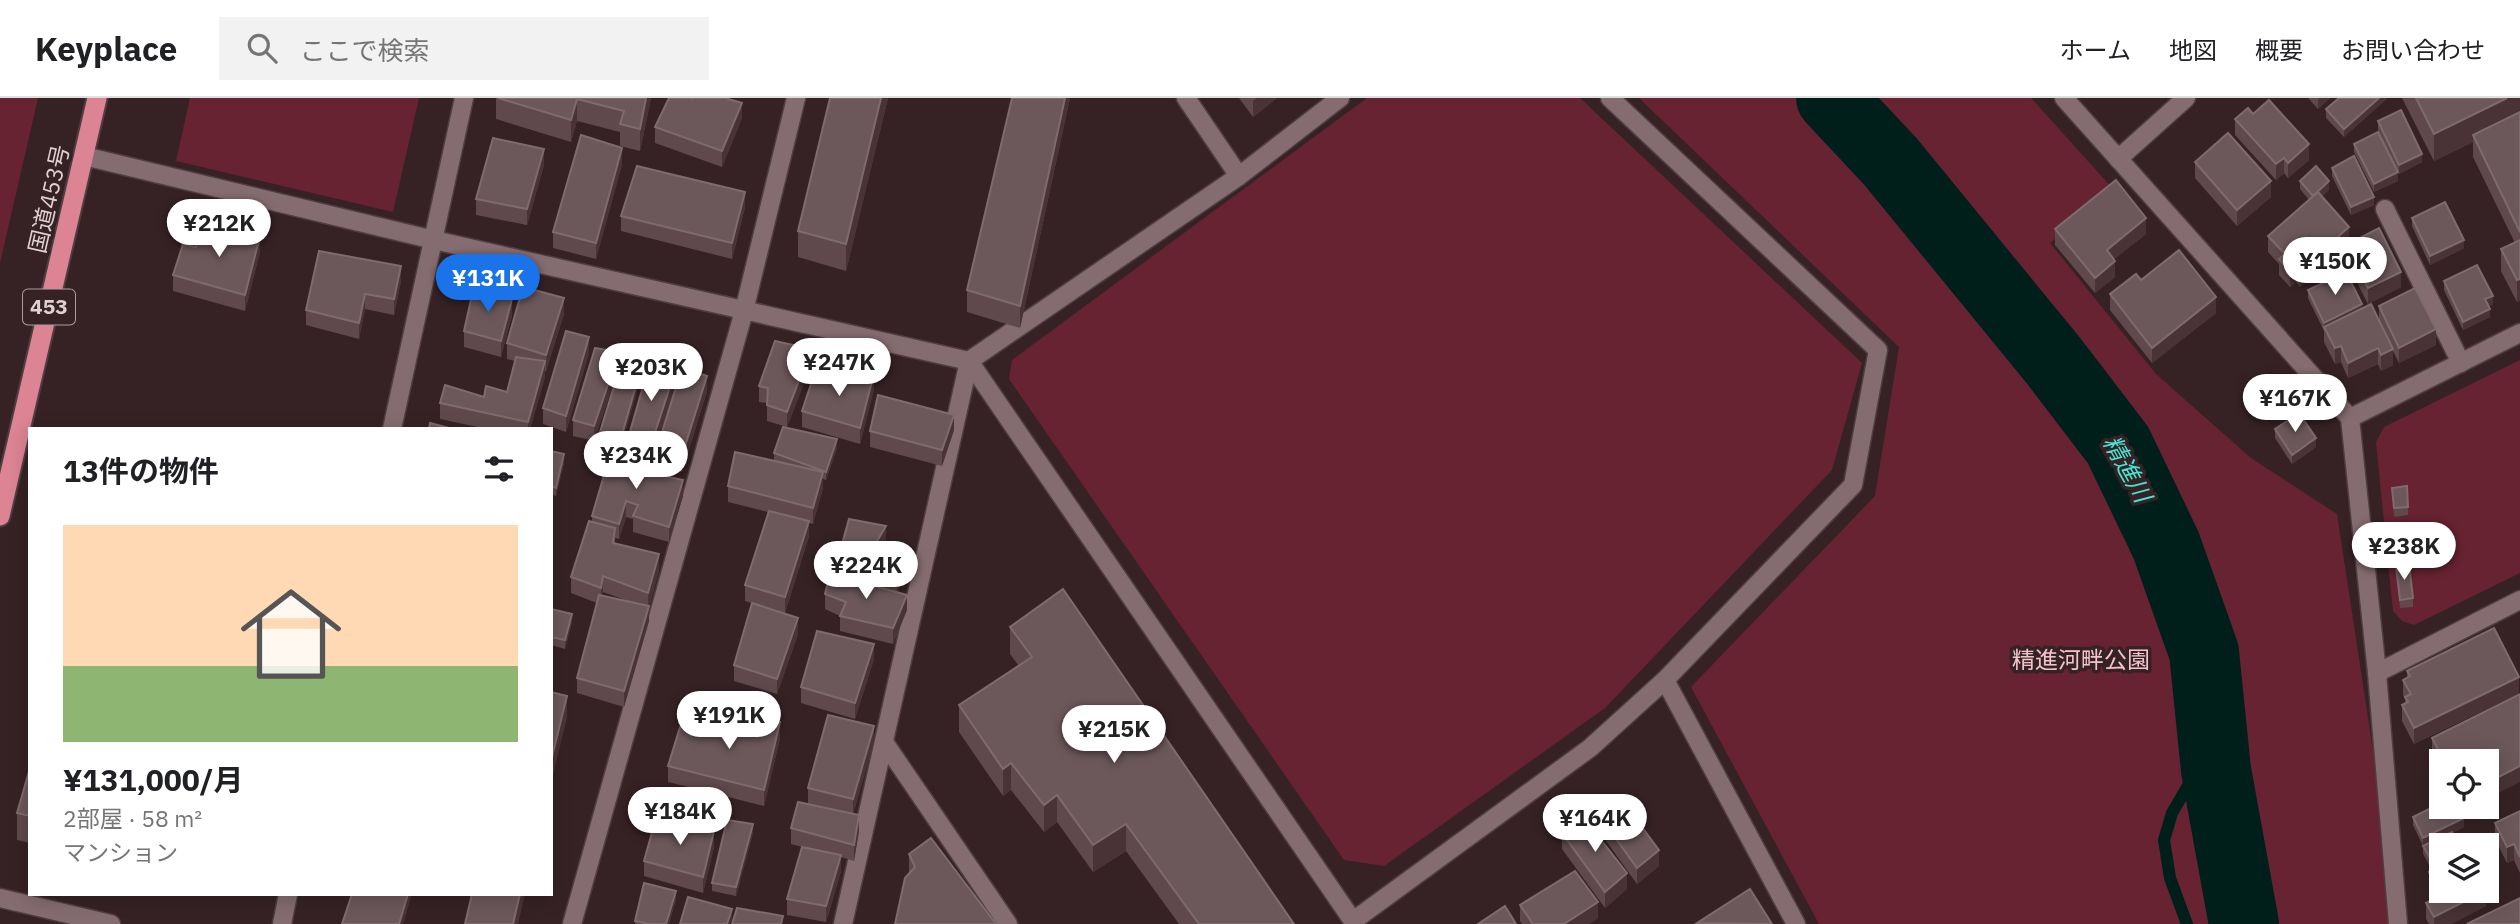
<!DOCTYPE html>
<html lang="ja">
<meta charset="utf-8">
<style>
:root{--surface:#fff;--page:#f2f2f2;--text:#202124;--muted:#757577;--line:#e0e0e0;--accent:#1a73e8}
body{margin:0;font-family:"IBM Plex Sans","Noto Sans JP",sans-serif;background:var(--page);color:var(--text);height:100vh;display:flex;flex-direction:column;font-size:26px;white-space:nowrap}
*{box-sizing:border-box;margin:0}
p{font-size:23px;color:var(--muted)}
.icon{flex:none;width:38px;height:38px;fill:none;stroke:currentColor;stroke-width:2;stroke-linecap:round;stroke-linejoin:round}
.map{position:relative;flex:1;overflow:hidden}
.drawer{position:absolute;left:28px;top:329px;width:525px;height:469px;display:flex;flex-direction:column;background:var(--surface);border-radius:0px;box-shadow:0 4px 18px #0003}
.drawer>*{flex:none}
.fabs{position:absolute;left:2429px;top:651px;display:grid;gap:14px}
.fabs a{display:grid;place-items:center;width:70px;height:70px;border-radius:0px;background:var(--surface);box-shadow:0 4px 18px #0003;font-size:35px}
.price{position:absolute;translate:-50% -60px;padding:0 16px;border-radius:24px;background:#fff;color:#222;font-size:23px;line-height:46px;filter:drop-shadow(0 2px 4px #0008)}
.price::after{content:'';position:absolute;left:50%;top:42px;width:21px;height:16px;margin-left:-10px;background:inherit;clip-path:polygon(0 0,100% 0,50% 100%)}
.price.on{background:var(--accent);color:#fff}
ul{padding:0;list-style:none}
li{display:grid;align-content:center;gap:14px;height:371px;padding:0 35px}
li span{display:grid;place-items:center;height:217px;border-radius:0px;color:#555}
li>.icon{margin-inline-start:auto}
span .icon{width:126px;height:126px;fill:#fffc;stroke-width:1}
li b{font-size:30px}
h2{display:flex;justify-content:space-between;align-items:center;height:84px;padding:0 35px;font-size:30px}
header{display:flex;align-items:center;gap:42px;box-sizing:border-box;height:98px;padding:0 35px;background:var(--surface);border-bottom:2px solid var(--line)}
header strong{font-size:33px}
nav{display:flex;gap:38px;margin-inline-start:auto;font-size:24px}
.search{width:490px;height:63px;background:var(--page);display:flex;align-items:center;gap:18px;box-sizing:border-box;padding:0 24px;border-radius:0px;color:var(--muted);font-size:26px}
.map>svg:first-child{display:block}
</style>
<header>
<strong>Keyplace</strong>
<div class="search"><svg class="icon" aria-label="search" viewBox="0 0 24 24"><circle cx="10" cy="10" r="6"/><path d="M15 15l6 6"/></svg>ここで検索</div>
<nav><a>ホーム</a><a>地図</a><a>概要</a><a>お問い合わせ</a></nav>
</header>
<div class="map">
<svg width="2520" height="826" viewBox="0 0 2520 826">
<rect width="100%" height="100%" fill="#362225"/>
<g fill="#672332">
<path d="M0 0H38L0 165Z"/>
<path d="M190 0H419L393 114 176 63Z"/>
<path d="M1367 0H1580L1862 265 1832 372 1605 610 1384 768 1344 762 1009 281 1012 262Z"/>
<path d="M1639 0H2031L2114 92 2050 145 2156 276 2251 360 2337 416 2379 692 2389 826H1819L1691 589 1875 398 1899 249Z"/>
<path d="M2520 262V475L2414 527 2402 523 2393 513 2376 344 2384 329Z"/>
</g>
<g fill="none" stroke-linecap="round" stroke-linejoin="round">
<path stroke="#001f1b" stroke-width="12" d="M2187 826 2170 780 2164 742 2172 715 2203 662 2212 636"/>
<path stroke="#001f1b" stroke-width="70" d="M1831 0 1890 63 2053 262 2118 347 2166 447 2204 554 2216 672 2244 826"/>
<defs>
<g id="minor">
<path d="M1186 0 1239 78"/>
<path d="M1610 0 1878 252 1853 387 1665 582"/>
<path d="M2064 0 2350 320 2377 575 2398 826"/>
<path d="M84 58 434 142 969 263 1355 826"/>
<path d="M2118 61 2186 0"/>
<path d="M2385 111 2461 265"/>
<path d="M2350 320 2520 235"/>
<path d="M392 331 464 0"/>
<path d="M2377 575 2520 502"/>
<path d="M884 644 1008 826"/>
<path d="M0 800 111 826"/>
<path d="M1353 823 1590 650 1665 582 1796 826"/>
<path d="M282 826 288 796"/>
<path d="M572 826 744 213 796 0"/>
<path d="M843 826 969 263 1239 78 1340 0"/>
</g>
<path id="trunk" d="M0 418 97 0"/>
</defs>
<use href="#minor" stroke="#4f3e41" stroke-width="21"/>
<use href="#trunk" stroke="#4f3e41" stroke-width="23"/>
<use href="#minor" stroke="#856c70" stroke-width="18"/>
<use href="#trunk" stroke="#dc8493" stroke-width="19"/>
</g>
<g fill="#5f494c" fill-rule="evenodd">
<path d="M496 0H651L640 53 620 48V34L577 23 571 44 496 21Z"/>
<path d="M888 0 846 173 798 159V133Z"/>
<path d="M1070 0 1020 230 967 214V192Z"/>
<path d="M1239 0H1277L1253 19Z"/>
<path d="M2308 0H2330L2318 11Z"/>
<path d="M2387 0 2344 39 2326 20V11Z"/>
<path d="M2402 0H2520V203L2517 204 2501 173V151L2515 145 2473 59V44L2434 63Z"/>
<path d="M692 1 742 20 722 69 655 45V29Z"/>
<path d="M2253 16 2309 62 2288 80 2284 75 2276 82 2235 37V21Z"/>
<path d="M2378 23 2422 64 2399 76 2378 32Z"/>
<path d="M2354 46 2398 83 2374 94 2354 54Z"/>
<path d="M2195 64 2271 99 2237 128 2195 80Z"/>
<path d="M622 66 596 161 553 150V134Z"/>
<path d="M544 67 527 127 476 117V101Z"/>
<path d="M2332 70 2374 107 2351 117 2332 78Z"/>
<path d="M2300 83 2329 92 2322 98 2349 144 2348 146 2401 189 2368 206 2346 163V147L2300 189 2296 184 2290 189 2279 177V166L2268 154V138L2309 102 2300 91Z"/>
<path d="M745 109 732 161 621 133V118Z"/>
<path d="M2412 120 2464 150 2430 167 2412 128Z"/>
<path d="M2055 131 2146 136 2114 161 2115 179 2095 195 2055 147Z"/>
<path d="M196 149 260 154 245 213 173 193V177Z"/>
<path d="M401 183 394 217 365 211 359 241 306 227V212Z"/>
<path d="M2444 183 2493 206 2489 208 2490 219 2463 232 2444 192Z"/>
<path d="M2308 192 2362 210 2379 222V208L2436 247 2399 265 2393 253V267L2381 273 2378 266 2348 280 2341 264 2335 266 2324 244V233L2308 200Z"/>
<path d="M2110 196 2216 215 2152 265 2110 212Z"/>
<path d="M564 216 546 273H545V279L530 331H487L440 321V305L484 299 507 294 515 263 507 261V245Z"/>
<path d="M512 217 501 259 464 249V233Z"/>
<path d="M589 255 566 334 543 326V310Z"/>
<path d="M811 267 787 329 767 323V305L759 304V288Z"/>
<path d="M619 269 594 343 573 338V322Z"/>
<path d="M643 272 621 348 600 342V334Z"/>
<path d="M677 283 650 366 642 364V373L683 398 669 444 633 434V421L626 419 619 441 615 440V445L659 472 649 509V523L624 609 577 595V580L597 505 571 495V479L592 423V418L627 356V344ZM603 494 628 503 602 498Z"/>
<path d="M853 283 874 291 860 346 802 329V313Z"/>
<path d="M707 293 682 374 657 366V350Z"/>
<path d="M2275 331 2316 349 2292 366 2275 340Z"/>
<path d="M954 332 942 368 870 349V333Z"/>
<path d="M837 350 826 382 823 381V390L813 426 809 425V438L785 515 745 503V487L768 414 728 404V388L774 363V355Z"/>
<path d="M551 353 564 365 556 398 551 396Z"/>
<path d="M2392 390 2408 409V417L2394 419Z"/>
<path d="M886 444 884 447 904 468 898 494 907 512 893 546 840 533V518L825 511V496L837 478V464Z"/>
<path d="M2396 468 2413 500V509L2400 510Z"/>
<path d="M551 511 572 524 565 551 551 547Z"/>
<path d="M1010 529 1294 826H1179L1126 753 1093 774 1057 724 1044 734 1011 692 1003 698 959 634V607L1019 568 1010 556Z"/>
<path d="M798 536 777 596 734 583V567Z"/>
<path d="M874 561 855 621 801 605V589Z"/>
<path d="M2407 573 2519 595 2414 646 2402 623V607L2405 606V601L2403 597V582L2407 580Z"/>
<path d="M731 636 780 640 764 708 668 684V668Z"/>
<path d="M2432 640 2487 663H2441V674L2432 656Z"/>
<path d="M874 643 853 716 859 733 854 763 841 759V773L826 824 787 817V801L806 750 791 746V730L808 706V690Z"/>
<path d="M30 670V745L17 742V715Z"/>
<path d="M1596 713 1659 768 1637 786 1596 729Z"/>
<path d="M2520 713V775L2514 762 2507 765 2495 741V725Z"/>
<path d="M2413 719 2464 729 2452 735 2431 770 2423 756V748L2413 727Z"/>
<path d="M753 735 736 798 712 793V785Z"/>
<path d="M1562 735 1627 791 1605 810 1562 751Z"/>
<path d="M714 749 703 795 644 778V763Z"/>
<path d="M909 756 996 826 909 776Z"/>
<path d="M2429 774 2486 808 2451 826H2429L2426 821V805L2435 801 2429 789Z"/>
<path d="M676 801 669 826H635V823Z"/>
<path d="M1520 807 1598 820 1589 826H1522L1520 823Z"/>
</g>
<g fill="#493336">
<path d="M646 0H651L640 53V31Z"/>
<path d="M881 0H888L846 173V146Z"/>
<path d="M1065 0H1070L1020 230V208Z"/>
<path d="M1257 0H1277L1253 19V3Z"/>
<path d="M2320 0H2330L2318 11V2Z"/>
<path d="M2379 0 2387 1 2344 39V31Z"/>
<path d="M2507 0H2520V20L2473 37V44L2434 63V36Z"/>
<path d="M577 1V23L571 44V22Z"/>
<path d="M742 5V20L722 69V53Z"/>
<path d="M2309 46V62L2288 80V65Z"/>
<path d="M622 50V66L596 161V145Z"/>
<path d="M544 51V67L527 127V111Z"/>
<path d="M2422 56V64L2399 76V67Z"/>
<path d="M2284 60V75L2276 82V66Z"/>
<path d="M2398 74V83L2374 94V86Z"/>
<path d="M2271 83V99L2237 128V112Z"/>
<path d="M2329 83V92L2313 106V98Z"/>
<path d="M745 94V109L732 161V145Z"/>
<path d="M2374 99V107L2351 117V109Z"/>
<path d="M2146 120V136L2107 167V152Z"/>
<path d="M2349 129V144L2300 189V173Z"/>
<path d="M260 138V154L245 213V197Z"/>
<path d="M2464 142V150L2430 167V158Z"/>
<path d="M2115 163V179L2095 195V180Z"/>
<path d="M401 168V183L394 217V201Z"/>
<path d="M2296 168V184L2290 189V173Z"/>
<path d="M2401 174V189L2368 206V190Z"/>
<path d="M2520 181V203L2517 204V182Z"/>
<path d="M365 196V211L359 241V225Z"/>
<path d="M2493 198V206L2485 209V201Z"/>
<path d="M2216 199V215L2152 265V250Z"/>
<path d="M564 200V216L546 273V257Z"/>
<path d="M512 201V217L501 259V243Z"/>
<path d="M2362 206V214L2324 229V233V225Z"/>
<path d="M2490 211V219L2463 232V224Z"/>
<path d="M2436 231V247L2399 265V250Z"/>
<path d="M589 239V255L566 334V318Z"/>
<path d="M2341 248V264L2335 266V250Z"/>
<path d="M2378 250V266L2348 280V265Z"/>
<path d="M811 251V267L787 329V314Z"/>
<path d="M2393 251V267L2381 273V257Z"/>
<path d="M619 254V269L594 343V328Z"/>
<path d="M545 263V279L530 331H528V324Z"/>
<path d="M643 263V272L621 348V340Z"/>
<path d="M677 267V283L650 366V350Z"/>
<path d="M874 275V291L860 346V330Z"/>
<path d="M707 278V293L682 374V358Z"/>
<path d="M954 317V332L942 368V352Z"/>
<path d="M2316 340V349L2292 366V357Z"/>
<path d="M837 341V350L826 382V374Z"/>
<path d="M564 356V365L556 398V390Z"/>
<path d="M823 374V390L813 426V410Z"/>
<path d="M683 382V398L669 444V429Z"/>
<path d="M626 403V419L619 441V426Z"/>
<path d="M809 423V438L785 515V499Z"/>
<path d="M886 428V444L876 461V445Z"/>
<path d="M904 452V468L897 499V483Z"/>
<path d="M659 456V472L649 509V523L624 609V593L648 509V495Z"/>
<path d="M603 478V494L601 506V490Z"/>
<path d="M907 497V512L893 546V530Z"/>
<path d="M572 516V524L565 551V542Z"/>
<path d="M798 520V536L777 596V581Z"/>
<path d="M874 546V561L855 621V605Z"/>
<path d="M2519 579V595L2414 646V630Z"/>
<path d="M567 598V620L551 685V663Z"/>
<path d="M780 624V640L764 708V692Z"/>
<path d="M874 628V643L853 717V701Z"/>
<path d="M1011 665V692L1003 698V671Z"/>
<path d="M2520 668V684L2487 701V685Z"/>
<path d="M1057 697V724L1044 734V707Z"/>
<path d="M859 717V733L854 763V747Z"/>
<path d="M2464 720V729L2423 748V740Z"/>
<path d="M753 726V735L736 798V789Z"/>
<path d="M1126 726V753L1093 774V747Z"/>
<path d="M714 733V749L703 795V779Z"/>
<path d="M2514 746V762L2507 765V749Z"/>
<path d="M1659 752V768L1637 786V770Z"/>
<path d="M841 757V773L826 824V808Z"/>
<path d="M2441 757V765L2431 770V762Z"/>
<path d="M1627 775V791L1605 810V794Z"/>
<path d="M676 793V801L669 826H666Z"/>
<path d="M2486 793V808L2451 826H2434V819Z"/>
<path d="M408 796H412L403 826H399Z"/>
<path d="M520 796H525L518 826H513Z"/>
<path d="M1598 804V820L1589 826H1564Z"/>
<path d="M732 811V820L730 826H727Z"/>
</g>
<g fill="#6c585b" stroke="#7e6b6e" stroke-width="2">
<path d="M498 0H646L640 31 620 26 624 13 577 1 571 22Z"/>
<path d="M669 0H689L692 1V0H725L742 5 722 53 655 29Z"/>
<path d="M830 0H881L846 146 798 133Z"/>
<path d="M1012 0H1065L1020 208 967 192Z"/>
<path d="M2339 0H2379L2344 31 2326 11Z"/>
<path d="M2416 0H2507L2434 36Z"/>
<path d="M2269 2 2309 46 2288 65 2284 60 2276 66 2235 21 2248 10 2253 16Z"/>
<path d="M2401 12 2422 56 2399 67 2378 23Z"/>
<path d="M2520 14V134L2473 37Z"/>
<path d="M2378 34 2398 74 2374 86 2354 46Z"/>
<path d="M2228 35 2271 83 2237 112 2195 64Z"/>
<path d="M581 37 622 50 596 145 553 134Z"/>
<path d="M493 40 544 51 527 111 476 101Z"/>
<path d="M2354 58 2374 99 2351 109 2332 70Z"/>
<path d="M637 68 745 94 732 145 621 118Z"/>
<path d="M2316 68 2329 83 2313 98 2300 83Z"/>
<path d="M2116 82 2146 120 2107 152 2115 163 2095 180 2055 131Z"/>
<path d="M2318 94 2349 129 2300 173 2296 168 2290 173 2279 161 2285 156 2268 138Z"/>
<path d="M2445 104 2464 142 2430 158 2412 120Z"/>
<path d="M202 125 260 138 245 197 173 177 183 146 196 149Z"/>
<path d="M2379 130 2401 174 2368 190 2346 147Z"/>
<path d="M2520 142V181L2517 182 2501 151Z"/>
<path d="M2179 152 2216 199 2152 250 2110 196 2136 176 2141 182Z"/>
<path d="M319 153 401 168 394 201 365 196 359 225 306 212Z"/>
<path d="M2477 167 2493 198 2485 201 2490 211 2463 224 2444 183Z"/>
<path d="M2346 174 2362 206 2324 225 2308 192Z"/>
<path d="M474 188 512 201 501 243 464 233Z"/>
<path d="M523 189 564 200 546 257 507 245Z"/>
<path d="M2415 190 2436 231 2399 250 2379 208Z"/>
<path d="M2371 206 2393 251 2381 257 2378 250 2348 265 2341 248 2335 250 2324 229Z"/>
<path d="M566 233 589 239 566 318 543 310Z"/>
<path d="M775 243 811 251 787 314 767 307 768 290 759 288Z"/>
<path d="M595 250 619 254 594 328 573 322Z"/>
<path d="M516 259 545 263 528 324 440 305 445 287 484 299 486 288 507 294Z"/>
<path d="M623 259 643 263 621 340 600 334Z"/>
<path d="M650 264 677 267 650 350 627 344Z"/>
<path d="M682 270 707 278 682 358 657 350Z"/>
<path d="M855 273 874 275 860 330 802 313 815 274 853 283Z"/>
<path d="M878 297 954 317 942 352 870 333Z"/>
<path d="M2299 315 2316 340 2292 357 2275 331Z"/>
<path d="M430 325 453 331H429Z"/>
<path d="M783 329 837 341 826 374 774 355Z"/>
<path d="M612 350 642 362V373L683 382 669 429 633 418 638 407 626 403 619 426 592 418Z"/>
<path d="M551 353 564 356 556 390 551 388Z"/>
<path d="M735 354 823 374 813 410 728 388Z"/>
<path d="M2407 388 2408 409 2394 410 2392 390Z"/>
<path d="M769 413 809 423 785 499 745 487Z"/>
<path d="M849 421 886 428 876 445 904 452 897 483 837 464Z"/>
<path d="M589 423 615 430 613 445 659 456 648 495 603 478 601 490 571 479Z"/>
<path d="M2409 466 2413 500 2400 502 2396 468Z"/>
<path d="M830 476 907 497 893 530 840 518 846 504 825 496Z"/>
<path d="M1063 491 1294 826H1199L1126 726 1093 747 1057 697 1044 707 1011 665 1003 671 959 607 1032 559 1010 529Z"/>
<path d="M599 497 649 508 624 593 577 580Z"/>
<path d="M752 505 798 520 777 581 734 567Z"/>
<path d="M551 511 572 516 565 542 551 539Z"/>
<path d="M2494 530 2519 579 2414 630 2402 607 2408 604 2405 599 2411 596 2403 582 2410 578 2407 573Z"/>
<path d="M817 533 874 546 855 605 801 589Z"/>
<path d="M551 594 567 598 551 663Z"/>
<path d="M2520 596V668L2487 685V663H2444L2432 640Z"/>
<path d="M734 614 780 624 764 692 668 668 680 629 731 636Z"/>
<path d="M828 617 874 628 853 701 808 690Z"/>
<path d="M30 670V718L17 715Z"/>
<path d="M1618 697 1659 752 1637 770 1596 713Z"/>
<path d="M798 704 859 717 854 747 791 730Z"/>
<path d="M2441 705V709H2459L2464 720 2423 740 2413 719Z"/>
<path d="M2520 713V759L2514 746 2507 749 2495 725Z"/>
<path d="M656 720 714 733 703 779 644 763Z"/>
<path d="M1584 720 1627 775 1605 794 1562 735Z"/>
<path d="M727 722 753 726 736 789 712 785Z"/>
<path d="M2452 734 2458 747H2441V757L2431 762 2423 748Z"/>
<path d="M931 740 996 826H895L905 780 915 769 909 756Z"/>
<path d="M802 749 841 757 826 808 787 801Z"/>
<path d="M2441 767V793H2485L2434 819 2426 805 2441 798 2429 774Z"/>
<path d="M1575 773 1598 804 1564 826H1533L1520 807Z"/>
<path d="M644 785 676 793 666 826H649L635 823Z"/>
<path d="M1750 791 1772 826 1697 825Z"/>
<path d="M352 796H408L399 826H342Z"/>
<path d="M472 796H520L513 826H465Z"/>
<path d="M688 799 732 811 727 826H680Z"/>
<path d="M2520 800V826H2467Z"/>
<path d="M1505 808 1516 826H1478Z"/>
<path d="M737 810 783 818 781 826H732Z"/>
</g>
<g text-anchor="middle" stroke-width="7" stroke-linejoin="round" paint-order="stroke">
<rect fill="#362225" stroke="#ac9c9f" stroke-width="2" x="23" y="191.5" width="52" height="35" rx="5"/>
<g font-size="21" font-weight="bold" fill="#dfd1d3">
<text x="49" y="216">453</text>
</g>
<g font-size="23" fill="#dfd1d3" stroke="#362225">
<text transform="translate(49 101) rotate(-77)" y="8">国道453号</text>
</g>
<g font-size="23" fill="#f2c4ca" stroke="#362225">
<text x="2081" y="570">精進河畔公園</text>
</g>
<g font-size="24" font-style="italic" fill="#45e5d3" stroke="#362225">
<text transform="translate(2127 371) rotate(61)" y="8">精進川</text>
</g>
</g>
</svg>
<div class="fabs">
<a><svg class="icon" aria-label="locate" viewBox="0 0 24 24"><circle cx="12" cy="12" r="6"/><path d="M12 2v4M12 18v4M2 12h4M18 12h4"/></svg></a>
<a><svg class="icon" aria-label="layers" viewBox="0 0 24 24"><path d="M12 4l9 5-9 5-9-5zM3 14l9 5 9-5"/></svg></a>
</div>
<b class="price" style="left:219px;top:161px">¥212K</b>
<b class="price" style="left:2335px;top:199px">¥150K</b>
<b class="price on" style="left:488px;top:216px">¥131K</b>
<b class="price" style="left:839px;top:300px">¥247K</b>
<b class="price" style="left:651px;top:305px">¥203K</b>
<b class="price" style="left:2295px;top:336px">¥167K</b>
<b class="price" style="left:636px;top:393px">¥234K</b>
<b class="price" style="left:2404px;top:484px">¥238K</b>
<b class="price" style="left:866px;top:503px">¥224K</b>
<b class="price" style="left:729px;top:653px">¥191K</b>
<b class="price" style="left:1114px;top:667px">¥215K</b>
<b class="price" style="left:680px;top:749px">¥184K</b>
<b class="price" style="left:1595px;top:756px">¥164K</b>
<section class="drawer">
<h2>13件の物件<svg class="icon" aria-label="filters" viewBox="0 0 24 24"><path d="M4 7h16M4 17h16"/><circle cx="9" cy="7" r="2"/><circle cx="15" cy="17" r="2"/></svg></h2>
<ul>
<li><span style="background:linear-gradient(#ffd9b3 65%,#8fb573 0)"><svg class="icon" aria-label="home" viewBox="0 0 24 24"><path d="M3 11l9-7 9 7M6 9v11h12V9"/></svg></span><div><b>¥131,000/月</b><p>2部屋 · 58 m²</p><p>マンション</p></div></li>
</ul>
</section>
</div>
